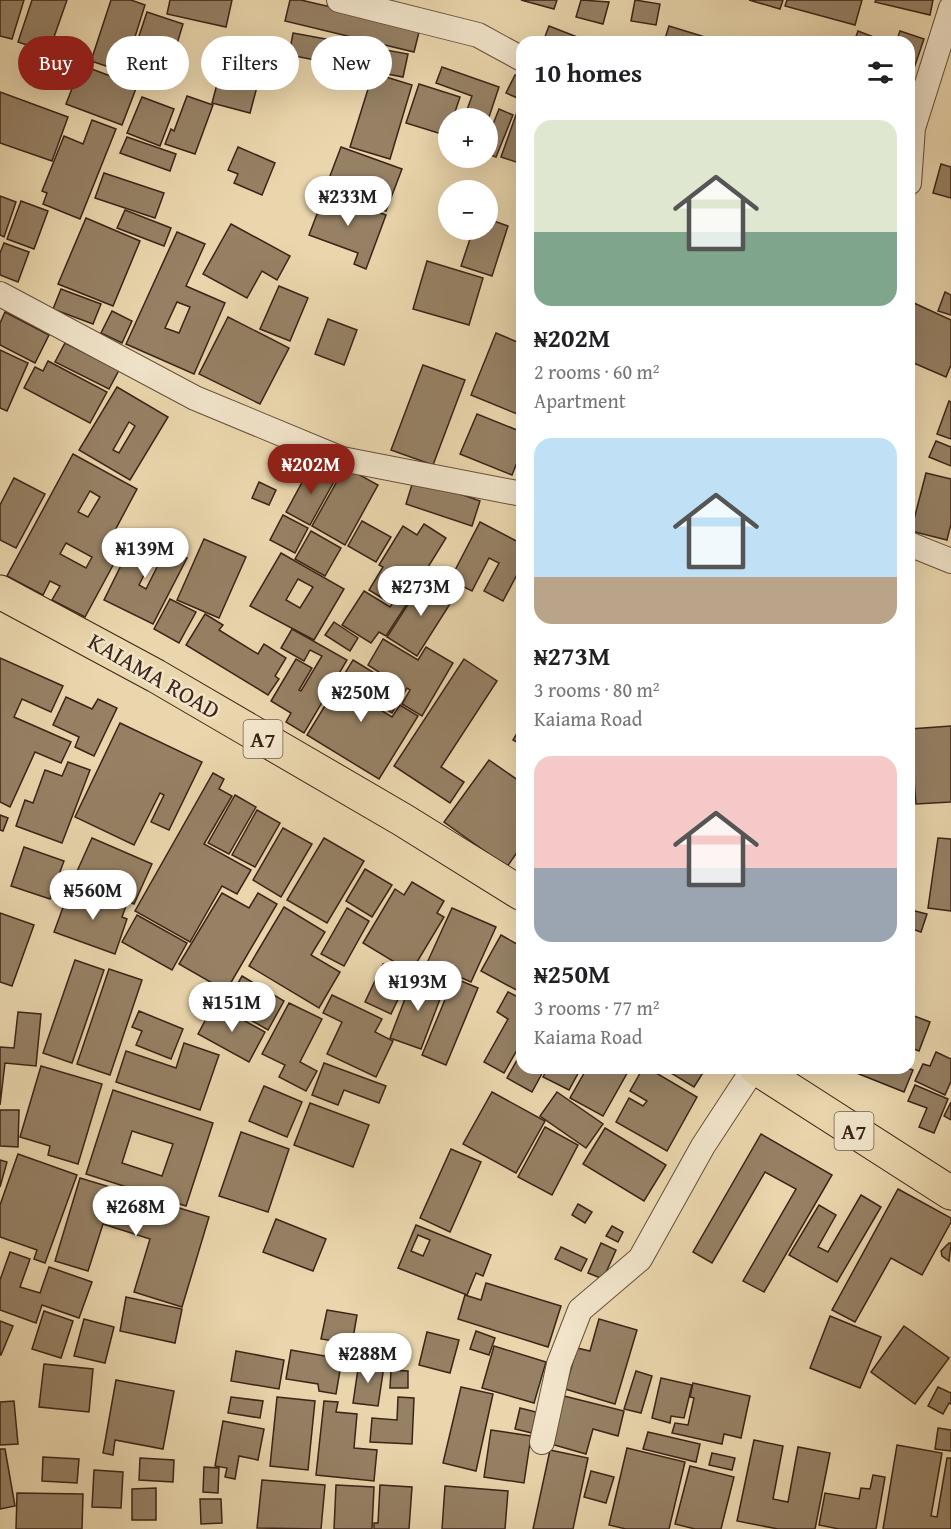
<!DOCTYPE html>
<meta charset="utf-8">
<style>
:root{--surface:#fff;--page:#f2f2f2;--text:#202124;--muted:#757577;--accent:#8f2418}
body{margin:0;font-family:"Gentium Book Plus",serif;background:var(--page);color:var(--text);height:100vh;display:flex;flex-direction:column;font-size:22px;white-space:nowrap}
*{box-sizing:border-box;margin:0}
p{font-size:20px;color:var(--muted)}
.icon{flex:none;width:33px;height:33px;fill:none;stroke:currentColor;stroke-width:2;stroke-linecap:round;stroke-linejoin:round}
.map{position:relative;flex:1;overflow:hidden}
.side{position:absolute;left:516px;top:36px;width:399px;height:1038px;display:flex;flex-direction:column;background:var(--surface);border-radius:18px;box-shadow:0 6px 24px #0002}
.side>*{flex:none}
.banner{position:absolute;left:18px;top:36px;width:408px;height:54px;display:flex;gap:12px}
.tools{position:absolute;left:438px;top:108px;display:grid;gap:12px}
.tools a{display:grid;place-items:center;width:60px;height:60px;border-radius:50%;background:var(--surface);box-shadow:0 6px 24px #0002;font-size:30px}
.price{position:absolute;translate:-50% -51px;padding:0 14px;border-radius:21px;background:#fff;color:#222;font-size:20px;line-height:39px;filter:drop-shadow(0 2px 3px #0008)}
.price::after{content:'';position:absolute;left:50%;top:36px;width:18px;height:14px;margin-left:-9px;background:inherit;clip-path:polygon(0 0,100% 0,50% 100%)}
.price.active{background:var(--accent);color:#fff}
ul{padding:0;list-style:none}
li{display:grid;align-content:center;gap:12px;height:318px;padding:0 18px}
li span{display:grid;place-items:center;height:186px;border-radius:18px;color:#555}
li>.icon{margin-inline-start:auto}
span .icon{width:108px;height:108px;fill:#fffc;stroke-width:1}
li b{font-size:26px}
h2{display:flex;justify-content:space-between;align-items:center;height:72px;padding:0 18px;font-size:26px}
.chip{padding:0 21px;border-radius:27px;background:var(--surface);box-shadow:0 6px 24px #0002;font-size:21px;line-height:54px}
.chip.active{background:var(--accent);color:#fff}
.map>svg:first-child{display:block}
</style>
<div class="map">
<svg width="951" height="1529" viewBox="0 0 951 1529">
<rect width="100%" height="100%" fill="#ead6ad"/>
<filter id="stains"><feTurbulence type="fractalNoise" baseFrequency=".00333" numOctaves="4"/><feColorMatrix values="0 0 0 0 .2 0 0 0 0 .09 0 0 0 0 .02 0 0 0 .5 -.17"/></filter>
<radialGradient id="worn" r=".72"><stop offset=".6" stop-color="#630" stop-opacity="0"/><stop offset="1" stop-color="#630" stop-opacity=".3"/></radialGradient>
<g fill="#968165" stroke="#3b2418" stroke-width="1.5" fill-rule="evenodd">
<path d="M0 0H24L12 39 0 36Z"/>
<path d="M32 0H67L54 37 71 42 66 58 18 42Z"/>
<path d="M111 0H131L145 5 124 72 91 61Z"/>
<path d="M170 0H232L226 27 167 14Z"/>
<path d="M290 0H301L420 28 414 52 285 21Z"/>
<path d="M521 0H557L554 9Z"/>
<path d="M581 0 609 2 603 24 576 17Z"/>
<path d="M635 0 660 4 656 25 631 21Z"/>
<path d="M749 0H783L780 9Z"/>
<path d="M787 0H862L855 25 785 6Z"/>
<path d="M876 0H933L930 15 875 2Z"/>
<path d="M147 12 183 24 173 57 136 45Z"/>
<path d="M549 26 590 42H543Z"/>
<path d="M669 26 705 37 703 42H664Z"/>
<path d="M858 31 884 41 883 42H854Z"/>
<path d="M900 31 924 39 909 83V42H896Z"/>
<path d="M293 33 408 54 403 77 289 55Z"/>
<path d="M224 58 262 68 250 113 212 103Z"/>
<path d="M81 65 137 86 122 125 66 104Z"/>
<path d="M442 67 499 87 488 120 464 118 472 96 436 83Z"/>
<path d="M373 73 412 85 390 159 350 147Z"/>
<path d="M515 75 522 78V100L506 93Z"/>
<path d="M419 84 460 97 453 118H448V136L406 123Z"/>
<path d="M0 92 68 117 52 161 0 143Z"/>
<path d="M187 96 213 105 195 154 165 144 171 129 174 131Z"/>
<path d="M142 97 174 109 160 146 127 133Z"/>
<path d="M499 109 513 115 496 157 488 154V137Z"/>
<path d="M517 112 522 113V164L501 157Z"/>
<path d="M92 120 116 129 80 219 43 204 47 193 42 191 64 136 83 144Z"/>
<path d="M127 137 176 154 170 171 120 153Z"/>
<path d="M238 147 275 163 262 195 234 183 238 174 228 170Z"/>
<path d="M341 147 402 169 386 211 325 189Z"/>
<path d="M941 164 951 167V198L933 193Z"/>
<path d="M104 173 164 193 155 218 95 198Z"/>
<path d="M325 193 386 215 366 269 354 264 358 253 309 235Z"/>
<path d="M0 196 16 202 4 237 0 235Z"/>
<path d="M21 201 48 211 34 249 7 239Z"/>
<path d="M125 210 171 228 164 246 117 228Z"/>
<path d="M86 218 140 241 113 306 58 284Z"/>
<path d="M488 219 508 226 492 276 461 266 473 230H488Z"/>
<path d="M231 224 290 256 277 280 262 271 247 298 203 274Z"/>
<path d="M177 232 205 244 186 286 225 303 194 374 126 344ZM177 302 190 307 179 333 165 328Z"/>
<path d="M4 243 29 252 18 282 0 275V253Z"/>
<path d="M427 261 483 278 469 325 413 309Z"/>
<path d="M279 286 308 298 290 341 260 329Z"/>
<path d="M61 289 101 304 93 324 53 309Z"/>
<path d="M945 292 951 295V315L938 311Z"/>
<path d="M914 303 951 320V365L946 377 909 361V314Z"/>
<path d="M112 311 132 321 122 343 101 333Z"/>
<path d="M5 312 49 335 35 363 0 345V323Z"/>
<path d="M228 317 289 348 260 404 199 374Z"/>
<path d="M328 319 357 330 344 365 315 354Z"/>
<path d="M496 333 522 344V416L471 395Z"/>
<path d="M65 343 119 370 109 389 55 362Z"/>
<path d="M0 350 28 363 7 411 0 408Z"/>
<path d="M48 361 107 392 90 423 24 388 35 367 43 371Z"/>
<path d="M423 365 465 380 433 465 391 450Z"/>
<path d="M117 387 168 417 130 480 79 450ZM129 422 135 426 119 453 113 450Z"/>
<path d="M949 401 951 402V439L937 434Z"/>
<path d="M477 414 522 432V450L512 475 460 454Z"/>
<path d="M936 441 951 447V466L929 457Z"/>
<path d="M73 454 137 489 112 536 125 543 85 617 52 600 60 586 50 581 43 595 7 576ZM90 491 100 497 88 517 78 512ZM66 543 92 557 86 568 60 554Z"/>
<path d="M312 464 336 478 310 525 286 512Z"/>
<path d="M345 467 378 485 345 545 312 526Z"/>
<path d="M926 473 951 479V524L947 540 911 531Z"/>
<path d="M14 478 45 494 16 548 0 540V505Z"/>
<path d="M414 478 480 501 472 526 406 504Z"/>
<path d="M259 482 276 490 269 505 252 498Z"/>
<path d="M283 515 308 528 295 553 270 540Z"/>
<path d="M362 521 391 537 376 562 348 546Z"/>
<path d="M480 522 522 544V565L503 601 484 591 499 563 489 558 472 591 450 580Z"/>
<path d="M424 524 446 538 412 593 401 586 390 603 369 590 383 567 379 565 403 526 417 535Z"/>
<path d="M311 531 341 548 325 576 295 559Z"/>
<path d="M137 533 187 558 153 624 104 600ZM152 559 159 563 146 589 139 585Z"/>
<path d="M204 539 246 557 219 618 177 600Z"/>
<path d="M281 553 344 589 314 640 250 606ZM298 579 313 587 300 608 286 600Z"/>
<path d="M425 578 455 596 417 656 387 637Z"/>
<path d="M364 591 390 607 400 593 410 599 386 636 379 632 371 643 342 625Z"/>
<path d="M170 599 196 612 179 643 154 629Z"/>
<path d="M205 614 223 625 219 630 258 654 264 644 286 658 275 676 279 679 268 695 186 645Z"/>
<path d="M334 622 358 638 350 651 325 635Z"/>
<path d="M292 629 347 660 304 733 286 722 291 713 271 701 296 659 312 668 299 690 301 691 322 656 310 650 304 661 281 648Z"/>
<path d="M383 639 418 660 426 647 453 663 422 716 402 704 410 690 407 688 392 713 371 700 385 676 368 665Z"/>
<path d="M0 658 63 686 51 712 22 699 14 717 71 742 61 763 35 752 10 807 0 802Z"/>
<path d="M464 659 497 681 441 767 464 782 450 803 394 766Z"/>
<path d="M353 660 381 677 366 701 392 717 400 705 418 716 379 779 307 735Z"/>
<path d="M66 697 92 709 98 699 117 708 94 756 75 747 79 737 53 725Z"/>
<path d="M120 723 202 762 169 830 151 822 164 795 160 793 134 845 75 817Z"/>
<path d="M522 725V745L513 740Z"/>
<path d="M951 726V802L916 804 910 729Z"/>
<path d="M489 760 522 783V845L507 867 444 822Z"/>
<path d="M68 762 90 770 62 843 16 826 25 800 33 803 45 770 62 776Z"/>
<path d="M213 773 224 779 219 789 232 796 204 844 251 870 237 894 222 886 190 942 135 911Z"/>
<path d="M235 795 256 807 229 854 208 843Z"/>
<path d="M257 810 280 823 255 867 232 855Z"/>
<path d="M0 815 8 818 3 831 0 830Z"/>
<path d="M283 828 312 844 281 897 253 880Z"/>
<path d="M92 838 152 864 134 904 74 878Z"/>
<path d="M324 838 364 861 327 923 287 900Z"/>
<path d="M938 838 951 839V911L928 908Z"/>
<path d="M24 847 64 861 50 899 11 886Z"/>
<path d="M365 869 392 885 372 917 346 901Z"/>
<path d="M412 882 444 901 437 913 444 917 411 972 363 943 395 889 404 895Z"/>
<path d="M77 889 126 906 122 917 127 919 115 954 54 932 65 902 72 904Z"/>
<path d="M222 893 249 908 258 893 277 904 226 991 179 964Z"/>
<path d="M284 907 325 932 311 955 340 972 319 1008 249 966Z"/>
<path d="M347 908 369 921 344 966 321 954Z"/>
<path d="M452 908 496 927 471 982 427 963Z"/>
<path d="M911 910 927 914 921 932 909 928Z"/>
<path d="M0 913 34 925 12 986 0 982Z"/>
<path d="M137 915 187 943 172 970 122 942Z"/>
<path d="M501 935 522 947V993L481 971Z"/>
<path d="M75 960 104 970 72 1063 43 1053Z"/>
<path d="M383 964 409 976 391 1014 365 1002Z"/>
<path d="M109 969 142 980 110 1075 77 1064Z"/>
<path d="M414 975 445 986 421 1049 390 1038Z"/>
<path d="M242 976 284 1001 268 1030 225 1005Z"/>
<path d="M454 978 478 988 446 1065 422 1055Z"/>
<path d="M508 992 522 999V1041L504 1073 484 1062 508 1019 497 1012Z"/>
<path d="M332 995 382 1019 375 1032 393 1041 376 1077 327 1054 342 1022 323 1013Z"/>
<path d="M289 1003 322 1019 300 1062 317 1071 306 1091 279 1077 285 1065 262 1054Z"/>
<path d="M214 1004 265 1032 249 1062 198 1034Z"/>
<path d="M139 1011 183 1029 171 1059 136 1045 142 1031 132 1027Z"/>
<path d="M18 1012 41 1014 36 1066 5 1063 0 1105V1047L14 1048Z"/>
<path d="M909 1014 930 1022 919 1051 909 1047Z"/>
<path d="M184 1043 219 1055 200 1110 116 1082 126 1051 176 1068Z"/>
<path d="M522 1051V1068H545L532 1092 507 1078Z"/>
<path d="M936 1052 951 1059V1081L945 1095 915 1081 923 1064 930 1066Z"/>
<path d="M324 1063 386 1086 379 1103 344 1090 338 1105 312 1095Z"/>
<path d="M41 1066 102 1084 78 1164 48 1155 50 1146 20 1137Z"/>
<path d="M548 1068H581L569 1090 543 1077Z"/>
<path d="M587 1068H630L603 1116 570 1098Z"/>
<path d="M643 1068H659L656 1073 697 1097 667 1151 616 1122 629 1098 643 1106 647 1101 630 1091Z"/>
<path d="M674 1068H706L694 1087 671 1073Z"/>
<path d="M844 1068H907L913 1070 904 1092Z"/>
<path d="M915 1085 948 1099 934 1133 919 1127 927 1108 908 1101Z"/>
<path d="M264 1086 302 1102 287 1137 249 1121Z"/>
<path d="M113 1090 213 1123 186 1206 86 1174ZM132 1131 173 1144 162 1176 122 1163Z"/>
<path d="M492 1092 545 1121 516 1173 463 1144Z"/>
<path d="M557 1092 603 1124 586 1148 540 1116Z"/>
<path d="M951 1102V1120L944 1116Z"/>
<path d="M310 1103 369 1125 353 1167 294 1145Z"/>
<path d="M0 1110H19L18 1147 0 1146Z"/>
<path d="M545 1127 578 1145 552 1195 518 1177Z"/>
<path d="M605 1128 666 1165 644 1201 583 1164Z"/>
<path d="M241 1132 289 1149 268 1212 219 1196Z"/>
<path d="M761 1134 832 1175 764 1292 743 1281 796 1189 765 1172 712 1263 693 1252Z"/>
<path d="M451 1149 481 1162 450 1232 420 1218Z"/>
<path d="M18 1154 77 1175 45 1263 34 1259 37 1250 0 1237V1205Z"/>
<path d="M0 1160 7 1162 0 1187Z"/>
<path d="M80 1178 209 1217 182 1307 134 1292 150 1239 103 1224 88 1271 55 1261Z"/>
<path d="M898 1189 951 1218V1222L922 1275 891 1258 855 1322 832 1310Z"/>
<path d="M861 1195 881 1207 837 1282 789 1255 819 1205 836 1215 818 1247 828 1252Z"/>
<path d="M578 1204 592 1212 585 1223 572 1215Z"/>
<path d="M276 1219 326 1239 313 1271 263 1252Z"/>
<path d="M416 1225 491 1255 483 1276 476 1273 467 1295 398 1268ZM418 1235 430 1240 423 1256 411 1251Z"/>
<path d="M612 1226 623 1232 618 1242 606 1236Z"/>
<path d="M601 1243 616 1250 603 1279 588 1273Z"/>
<path d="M949 1243H951L949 1261 942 1256 941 1251Z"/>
<path d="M561 1247 587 1259 581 1271 555 1259Z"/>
<path d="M10 1252 30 1259 20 1287 40 1293 49 1267 92 1282 79 1318 42 1305 36 1323 0 1310V1280Z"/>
<path d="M486 1283 561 1306 548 1347 458 1319 465 1295 481 1300Z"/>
<path d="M126 1297 182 1309 175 1343 120 1331Z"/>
<path d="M327 1310 357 1315 352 1344 321 1339Z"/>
<path d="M44 1311 73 1321 61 1358 32 1349Z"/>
<path d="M830 1316 881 1337 860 1388 810 1368Z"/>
<path d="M84 1319 114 1327 105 1363 74 1356Z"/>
<path d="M599 1319 637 1330 615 1404 565 1389 577 1348 590 1351Z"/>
<path d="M0 1321 13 1326 1 1355H0Z"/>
<path d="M904 1326 949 1358 915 1404 871 1372Z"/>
<path d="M476 1331 495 1338 489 1355 470 1349Z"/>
<path d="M427 1332 459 1340 450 1373 419 1365Z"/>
<path d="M494 1346 546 1362 534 1403 482 1388Z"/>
<path d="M291 1350 342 1359 336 1394 319 1391 318 1384 286 1379Z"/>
<path d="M236 1351 284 1360 279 1389 231 1381Z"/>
<path d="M359 1362 384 1366 378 1406 353 1403Z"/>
<path d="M44 1364 93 1369 89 1412 39 1407Z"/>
<path d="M391 1370 408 1371V1388H390Z"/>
<path d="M636 1371 652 1376 641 1413 624 1409Z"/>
<path d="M661 1378 692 1385 684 1418 671 1416 670 1423 652 1418Z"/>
<path d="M116 1380 174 1391 163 1449 115 1440 113 1455 103 1453Z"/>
<path d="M693 1383 750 1396 741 1438 724 1434 722 1444 672 1433 675 1423 688 1425 694 1398 690 1397Z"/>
<path d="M461 1387 493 1394 476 1471 443 1463Z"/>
<path d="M938 1387 951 1393V1404L949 1403 943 1414 928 1406Z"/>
<path d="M564 1396 624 1411 618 1436 593 1429 586 1454 551 1444Z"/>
<path d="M231 1397 263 1401 260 1418 228 1413Z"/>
<path d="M277 1397 315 1401 308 1470 270 1466Z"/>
<path d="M398 1397 414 1398 412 1444 370 1442 372 1418 397 1420Z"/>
<path d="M14 1401 18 1444 0 1445V1402Z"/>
<path d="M324 1401 338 1402 336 1412 357 1414 354 1448 377 1450 374 1481 316 1475Z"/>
<path d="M520 1408 536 1412 532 1433 515 1429Z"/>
<path d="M223 1421 264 1429 258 1460 239 1456 235 1479 225 1477 227 1468 215 1466Z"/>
<path d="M938 1428 951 1430V1451L935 1449Z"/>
<path d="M491 1430 531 1436 524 1483 484 1477Z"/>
<path d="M648 1432 700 1444 696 1462 643 1449Z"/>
<path d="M754 1440 783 1446 773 1499 788 1502 798 1447 830 1453 815 1529H778L737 1521Z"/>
<path d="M897 1445 942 1453 931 1516 937 1517 947 1458H951V1529H883Z"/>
<path d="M627 1448 685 1462 669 1529H626L609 1525Z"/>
<path d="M0 1449H5L15 1506 0 1509Z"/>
<path d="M550 1450 588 1458 573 1529H533Z"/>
<path d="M712 1453 735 1458 732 1470 709 1465Z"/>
<path d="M43 1457 79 1459 77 1483 42 1481Z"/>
<path d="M140 1458 174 1460 173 1482 139 1480Z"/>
<path d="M690 1466 734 1477 721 1529H695L675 1524Z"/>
<path d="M204 1467 219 1468 218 1493 203 1492Z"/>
<path d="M94 1470 123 1472 121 1508 92 1507Z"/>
<path d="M591 1471 614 1477 606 1503 584 1497Z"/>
<path d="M873 1475 885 1477 876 1529H839L819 1525 825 1493 859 1499 861 1488 870 1489Z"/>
<path d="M262 1480 325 1485 321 1529 257 1528Z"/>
<path d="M336 1485 374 1487 372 1529H334Z"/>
<path d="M380 1485 412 1487 409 1529H374V1523H378Z"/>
<path d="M445 1486 508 1491 505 1529H442Z"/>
<path d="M156 1488V1520H132V1489Z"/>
<path d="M17 1493 83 1494 82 1529H16Z"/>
<path d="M200 1499H221L222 1523 201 1524Z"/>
</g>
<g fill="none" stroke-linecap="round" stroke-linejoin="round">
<defs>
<g id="minor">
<path d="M339 0 478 35 522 59"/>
<path d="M909 183 913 128 951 8"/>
<path d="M0 294 195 398 342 459 522 494"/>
<path d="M909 544 951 561"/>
<path d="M542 1442 559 1364 580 1310 640 1259 703 1146 754 1068"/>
</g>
<g id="highway">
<path d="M0 592 156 676 403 820 522 894"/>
<path d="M756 1068 951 1193"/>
</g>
</defs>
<use href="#minor" stroke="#67503d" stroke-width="26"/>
<use href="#highway" stroke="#3b2418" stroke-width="35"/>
<use href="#minor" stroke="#f1e4ca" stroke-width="24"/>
<use href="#highway" stroke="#ead6ad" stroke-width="33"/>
</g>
<g text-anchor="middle" stroke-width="5" stroke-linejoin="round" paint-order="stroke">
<g fill="#f1e4ca" stroke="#725e4d" stroke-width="1.5">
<rect x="243.5" y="720" width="39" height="38" rx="4.5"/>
<rect x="834.5" y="1112" width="39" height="38" rx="4.5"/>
</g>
<g font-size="22" font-weight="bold" fill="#3b2418">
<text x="263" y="747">A7</text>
<text x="854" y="1139">A7</text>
</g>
<g font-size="24" fill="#3b2418" stroke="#f1e4ca">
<text transform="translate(154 676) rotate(30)" y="8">KAIAMA ROAD</text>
</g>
</g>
<rect width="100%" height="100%" filter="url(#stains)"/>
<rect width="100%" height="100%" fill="url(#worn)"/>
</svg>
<div class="tools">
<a>+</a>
<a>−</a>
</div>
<b class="price" style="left:348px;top:227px">₦233M</b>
<b class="price active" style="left:311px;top:495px">₦202M</b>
<b class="price" style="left:145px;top:579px">₦139M</b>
<b class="price" style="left:421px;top:617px">₦273M</b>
<b class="price" style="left:361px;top:723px">₦250M</b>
<b class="price" style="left:93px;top:921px">₦560M</b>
<b class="price" style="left:418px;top:1012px">₦193M</b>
<b class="price" style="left:232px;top:1033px">₦151M</b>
<b class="price" style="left:136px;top:1237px">₦268M</b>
<b class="price" style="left:368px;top:1384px">₦288M</b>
<div class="banner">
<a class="chip active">Buy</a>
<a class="chip">Rent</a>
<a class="chip">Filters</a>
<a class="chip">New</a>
</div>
<section class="side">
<h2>10 homes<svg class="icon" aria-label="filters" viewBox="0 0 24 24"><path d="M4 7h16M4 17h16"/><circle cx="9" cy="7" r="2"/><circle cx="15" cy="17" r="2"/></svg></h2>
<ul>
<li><span style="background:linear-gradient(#dfe7d0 60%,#7fa58c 0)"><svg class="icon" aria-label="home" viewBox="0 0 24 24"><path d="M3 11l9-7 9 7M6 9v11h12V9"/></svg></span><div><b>₦202M</b><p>2 rooms · 60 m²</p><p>Apartment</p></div></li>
<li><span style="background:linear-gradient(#bfe0f5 75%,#b9a48a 0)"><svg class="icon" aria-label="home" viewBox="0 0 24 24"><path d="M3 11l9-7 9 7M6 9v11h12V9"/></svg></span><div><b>₦273M</b><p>3 rooms · 80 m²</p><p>Kaiama Road</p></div></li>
<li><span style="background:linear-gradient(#f6c9c9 60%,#9aa5b1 0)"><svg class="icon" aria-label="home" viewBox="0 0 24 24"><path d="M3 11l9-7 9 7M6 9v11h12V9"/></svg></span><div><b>₦250M</b><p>3 rooms · 77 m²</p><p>Kaiama Road</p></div></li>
</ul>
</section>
</div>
